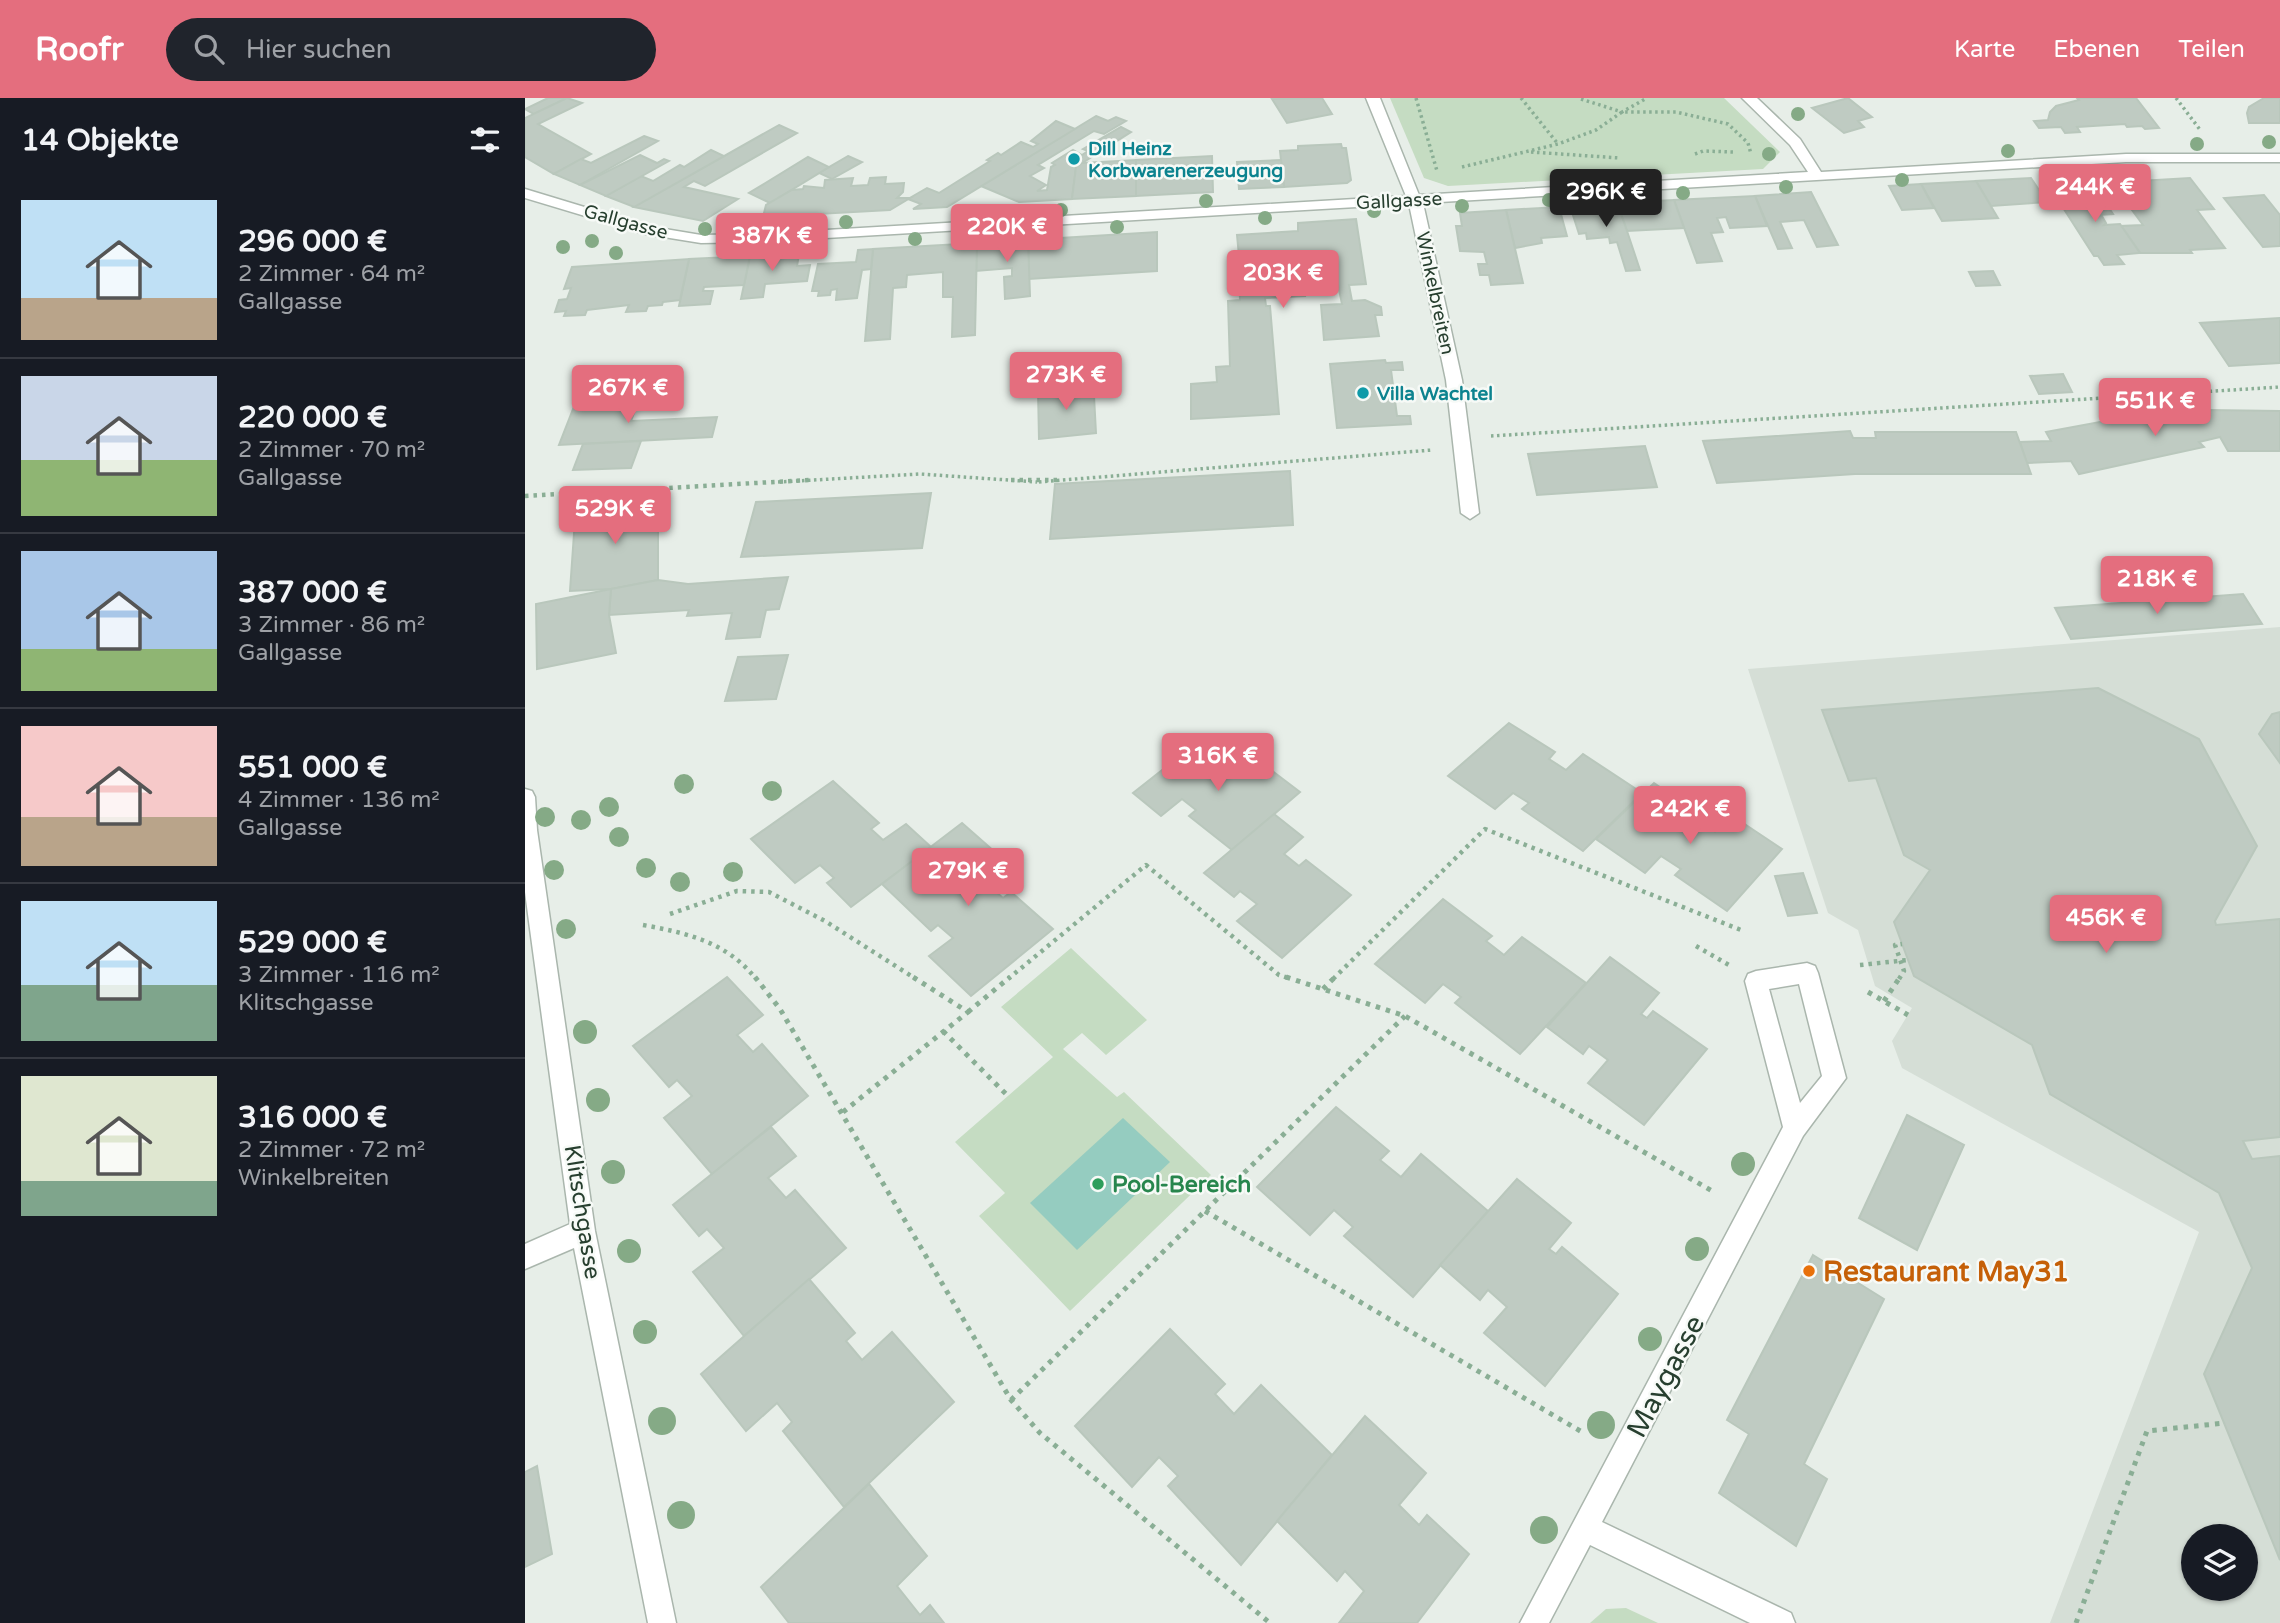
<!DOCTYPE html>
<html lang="de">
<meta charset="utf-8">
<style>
:root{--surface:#171b24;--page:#20242c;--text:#f1f3f6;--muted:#9ea1a6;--line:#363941;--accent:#e46e7e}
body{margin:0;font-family:"Varela Round",sans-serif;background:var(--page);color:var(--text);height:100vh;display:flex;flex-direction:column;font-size:26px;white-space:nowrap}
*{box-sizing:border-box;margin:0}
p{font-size:23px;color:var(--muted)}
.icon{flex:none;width:38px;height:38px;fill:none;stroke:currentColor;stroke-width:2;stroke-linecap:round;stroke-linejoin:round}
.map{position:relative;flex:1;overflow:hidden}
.details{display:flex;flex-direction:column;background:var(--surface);width:525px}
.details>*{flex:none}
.controls{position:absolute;left:1656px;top:1426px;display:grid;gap:14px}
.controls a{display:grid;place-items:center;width:77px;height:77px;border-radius:50%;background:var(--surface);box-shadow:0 2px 5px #0004;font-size:35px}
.price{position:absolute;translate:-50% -60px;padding:0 16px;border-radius:7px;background:var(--accent);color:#fff;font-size:23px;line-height:46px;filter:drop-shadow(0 2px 4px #0008)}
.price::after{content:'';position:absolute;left:50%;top:42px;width:21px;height:16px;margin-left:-10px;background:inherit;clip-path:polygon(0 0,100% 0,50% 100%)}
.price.on{background:#222;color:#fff}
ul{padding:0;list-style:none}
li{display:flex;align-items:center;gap:21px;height:175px;padding:0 21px}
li+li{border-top:2px solid var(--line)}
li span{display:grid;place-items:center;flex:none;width:196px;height:140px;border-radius:0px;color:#555}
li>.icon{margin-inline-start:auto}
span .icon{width:84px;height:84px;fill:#fffc;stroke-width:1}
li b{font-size:30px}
h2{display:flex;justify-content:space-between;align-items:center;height:84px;padding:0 21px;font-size:30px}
header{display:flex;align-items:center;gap:42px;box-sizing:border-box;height:98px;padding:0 35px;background:var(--accent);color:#fff}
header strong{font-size:33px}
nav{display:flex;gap:38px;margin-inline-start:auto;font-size:24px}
.search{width:490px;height:63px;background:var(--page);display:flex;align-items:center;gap:18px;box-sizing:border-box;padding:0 24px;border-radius:38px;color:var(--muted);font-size:26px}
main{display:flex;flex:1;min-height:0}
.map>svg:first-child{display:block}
</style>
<header>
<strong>Roofr</strong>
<div class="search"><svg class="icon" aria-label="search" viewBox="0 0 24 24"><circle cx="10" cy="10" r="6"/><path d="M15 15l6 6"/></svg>Hier suchen</div>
<nav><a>Karte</a><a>Ebenen</a><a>Teilen</a></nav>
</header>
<main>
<section class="details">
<h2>14 Objekte<svg class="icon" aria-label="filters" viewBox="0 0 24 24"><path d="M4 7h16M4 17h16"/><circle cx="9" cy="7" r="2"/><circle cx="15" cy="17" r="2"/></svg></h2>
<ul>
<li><span style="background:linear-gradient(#bfe0f5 70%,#b9a48a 0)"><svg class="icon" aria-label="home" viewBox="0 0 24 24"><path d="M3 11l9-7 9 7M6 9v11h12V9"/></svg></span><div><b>296 000 €</b><p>2 Zimmer · 64 m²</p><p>Gallgasse</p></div></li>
<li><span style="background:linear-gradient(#c9d6e8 60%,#8fb573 0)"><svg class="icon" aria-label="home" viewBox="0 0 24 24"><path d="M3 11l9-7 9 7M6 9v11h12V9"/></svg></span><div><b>220 000 €</b><p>2 Zimmer · 70 m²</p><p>Gallgasse</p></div></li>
<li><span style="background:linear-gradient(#a9c7e8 70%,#8fb573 0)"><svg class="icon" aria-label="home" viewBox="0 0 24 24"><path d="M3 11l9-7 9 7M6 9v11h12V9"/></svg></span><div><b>387 000 €</b><p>3 Zimmer · 86 m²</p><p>Gallgasse</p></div></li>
<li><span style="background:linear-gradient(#f6c9c9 65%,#b9a48a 0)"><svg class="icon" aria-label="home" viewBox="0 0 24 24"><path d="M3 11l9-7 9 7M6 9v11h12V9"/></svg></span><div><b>551 000 €</b><p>4 Zimmer · 136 m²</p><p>Gallgasse</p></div></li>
<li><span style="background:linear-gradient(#bfe0f5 60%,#7fa58c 0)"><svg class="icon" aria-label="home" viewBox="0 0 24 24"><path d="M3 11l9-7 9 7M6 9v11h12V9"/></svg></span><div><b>529 000 €</b><p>3 Zimmer · 116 m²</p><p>Klitschgasse</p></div></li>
<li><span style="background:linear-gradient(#dfe7d0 75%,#7fa58c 0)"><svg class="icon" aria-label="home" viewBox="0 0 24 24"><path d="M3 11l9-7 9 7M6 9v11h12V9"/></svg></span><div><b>316 000 €</b><p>2 Zimmer · 72 m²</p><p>Winkelbreiten</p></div></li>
</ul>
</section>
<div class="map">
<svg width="1755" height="1525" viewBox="0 0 1755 1525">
<rect width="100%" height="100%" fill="#e7eee8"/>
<path fill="#d5ded6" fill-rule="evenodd" d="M1755 529V1525H1525L1674 1134 1377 970 1367 943 1387 910 1350 888 1333 832 1303 815 1223 571ZM1668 1438H1720V1491H1668Z"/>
<g fill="#c5dcc2">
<path d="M865 0H1199L1255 54 1238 71 923 88 899 80Z"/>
<path d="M546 850 622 922 581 957 557 935 538 951 592 999 599 994 686 1077 545 1213 454 1118 480 1095 430 1044 528 959 476 909Z"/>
<path d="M1101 1510 1133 1525H1065L1081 1511Z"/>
</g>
<path fill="#95ccc0" d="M598 1020 645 1064 552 1152 505 1105Z"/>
<g fill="#bfcbc2" stroke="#b9c7bc" stroke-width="2">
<path d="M23 0H42L9 16 0 11Z"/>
<path d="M42 0 57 5 13 26 66 56 29 76 0 59V20Z"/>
<path d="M797 0 807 16 762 25 747 1Z"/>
<path d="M1323 0 1347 19 1333 23 1339 29 1319 35 1287 10Z"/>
<path d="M1552 0H1611L1634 30 1620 31 1617 28 1602 29 1600 26 1552 29 1555 34 1540 35 1536 29 1514 30 1509 23 1523 22 1525 14 1531 8 1554 2Z"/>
<path d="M1739 0H1755V25H1724L1722 15 1724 9Z"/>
<path d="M571 18 583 23 591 19 601 23 579 36 569 33 513 67 519 70 505 78 521 87 512 93 522 92 526 69 530 67 527 65 548 52 557 57 563 53 558 51 596 29 606 34 551 69 547 101 494 104 456 88Z"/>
<path d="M531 23 550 31 422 109 388 111 396 106 383 101 402 90 414 95 465 63 462 62 473 55 476 57 496 44 508 49 513 46 506 43Z"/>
<path d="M254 27 272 35 180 88 169 83 159 89 213 101 178 123 109 109Z"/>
<path d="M119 38 133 43 55 87 29 76 56 61 66 65Z"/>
<path d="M816 46 817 50H821L826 82 822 85 759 89 755 53 773 52V48Z"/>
<path d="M186 52 199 58 109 109 81 98 116 78 128 83 155 67 159 69Z"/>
<path d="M115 57 132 65 139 61 144 63 81 98 55 87Z"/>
<path d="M323 58 337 64 307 81 294 75Z"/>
<path d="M687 58 688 94 611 98V62Z"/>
<path d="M283 59 304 69 245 105 224 95Z"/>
<path d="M611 62V98L547 101 551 69 557 65Z"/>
<path d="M756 62 759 89 714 91 712 64Z"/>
<path d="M361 79 360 86 379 85 378 94 372 100H385L365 112 238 119 241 107 267 92 278 91 279 88 299 90 300 82 328 80 326 88 343 87 345 80Z"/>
<path d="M1611 79 1614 83 1665 80 1689 111 1672 112 1700 150 1665 152 1667 155H1615L1596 128 1618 127 1604 108 1584 109 1567 85 1594 84 1592 80Z"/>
<path d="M1506 80 1522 104 1466 108 1451 83Z"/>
<path d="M1451 83 1473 120 1417 123 1396 86Z"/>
<path d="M1396 86 1409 110 1377 112 1364 88Z"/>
<path d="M1570 89 1588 116 1573 117 1577 118 1581 125 1579 127 1595 126 1615 155 1592 157 1599 166 1579 167 1573 158H1569L1526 91Z"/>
<path d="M1286 94 1313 147 1292 149 1279 122 1255 124 1267 150 1253 151 1230 98Z"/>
<path d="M1739 97 1755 117V148L1738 149 1699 100Z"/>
<path d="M1230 98 1242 128 1205 130 1201 119 1192 120 1198 134 1186 135 1197 163 1172 165 1149 102Z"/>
<path d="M1149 102 1159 130 1102 133 1092 105Z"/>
<path d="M1092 105 1102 133 1115 172 1101 173 1092 144 1085 145 1084 139 1062 141 1061 135 1054 136 1045 108Z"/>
<path d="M1034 109 1042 138 1016 140 1017 145 990 150 981 112Z"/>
<path d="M981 112 998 185 966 187 964 177H955L953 166H962L959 154 935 153 931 128H937L935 115Z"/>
<path d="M831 121 841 186 824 187 827 203 840 202 856 209 857 217H850L854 238 799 242 796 207 817 206 813 187 779 189 780 198 740 200 741 208H745L754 316 666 321V286L692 284 691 269 705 268 703 203 715 202 714 178 703 179V159L714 158 712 137 773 133V125Z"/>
<path d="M632 134V173L504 181 503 142Z"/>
<path d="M503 142 505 198 480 201 479 179 487 178V170L451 173 452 145Z"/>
<path d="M452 145 450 237 427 239 428 199H418V174L382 177 381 189 368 190 365 241 340 243 348 151Z"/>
<path d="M348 151 346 171 337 172 332 200 311 202 312 191 306 192 305 197 293 198 294 193H287L293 166 331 164 333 152Z"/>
<path d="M274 156 272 168 285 167 282 183 240 186 238 199 216 201 225 158Z"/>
<path d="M225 158 219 187 179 189 178 193H188L185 206 154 208 164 161Z"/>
<path d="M164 161 155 202 138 204 137 207 123 208 121 213 101 214 104 207 62 212 60 217 39 218 41 213 30 214 34 202 42 201 46 190 39 191 47 169Z"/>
<path d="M1468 173 1475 187 1451 188 1444 174Z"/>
<path d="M1755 220V265L1704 268 1675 225Z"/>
<path d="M860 262 861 265 877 264 878 272H866L872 318H885L886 326 812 330 805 266Z"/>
<path d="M1538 276 1547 294 1514 296 1505 278Z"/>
<path d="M559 287 560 299 569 298 571 335 514 341 513 292Z"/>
<path d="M114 302 106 323 192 319 187 339 34 347 50 306Z"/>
<path d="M1645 311 1654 319 1685 317 1684 312 1755 313V353H1703L1695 339 1674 344 1679 349 1554 376 1546 363 1502 365 1495 344 1526 343 1521 334Z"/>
<path d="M1325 333 1328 340H1351L1350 334H1491L1506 376H1330L1192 385 1178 343Z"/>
<path d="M116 343 106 370 48 372 58 346Z"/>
<path d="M1120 348 1132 389 1012 397 1003 356Z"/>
<path d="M765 373 768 427 525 441 530 386Z"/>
<path d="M406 395 397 450 216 459 231 404Z"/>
<path d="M133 403V482L86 491 45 493 51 407Z"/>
<path d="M263 479 254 511 241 512 235 539 201 541 207 515 162 518 164 512 84 517 86 491 133 482 163 486Z"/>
<path d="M86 491 84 517 91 555 12 571 11 506Z"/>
<path d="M1718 496 1737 526 1546 541 1530 510Z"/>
<path d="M263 557 251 601 200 603 213 559Z"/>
<path d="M1573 590 1674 641 1732 748 1690 823 1691 827 1755 821V1039L1718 1043 1727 1061 1755 1058V1462L1679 1276 1727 1170 1694 1095 1525 996 1507 947 1389 878 1369 824 1405 772 1379 757 1351 680 1324 683 1297 612Z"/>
<path d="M1755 614V665L1734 636 1747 616Z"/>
<path d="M984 625 1030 654 1024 661 1041 672 1058 656 1117 695 1058 753 997 711 1004 705 988 695 970 711 923 678Z"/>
<path d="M679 639 706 660 698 666 714 679 734 663 775 694 707 752 664 718 671 712 657 701 636 718 608 695Z"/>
<path d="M308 683 354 725 346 731 358 742 381 726 406 749 326 809 302 785 309 780 295 767 270 785 226 741Z"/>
<path d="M1129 685 1176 717 1171 722 1190 734 1206 717 1257 751 1202 813 1150 777 1156 771 1136 758 1120 775 1071 741Z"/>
<path d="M749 716 778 739 759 756 774 768 781 762 826 797 757 860 712 823 732 806 715 793 709 799 679 775Z"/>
<path d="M437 725 487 769 464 788 478 800 486 794 528 831 446 898 404 858 428 840 413 827 406 833 357 786Z"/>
<path d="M1278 775 1292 815 1263 818 1250 778Z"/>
<path d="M918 801 967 838 961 843 979 857 997 839 1061 885 995 956 930 905 936 899 918 886 900 905 850 866Z"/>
<path d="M1085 859 1134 895 1116 916 1122 920 1128 913 1182 951 1119 1027 1063 985 1083 962 1064 948 1058 956 1022 929Z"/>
<path d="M202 879 238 917 212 937 228 954 237 946 283 998 187 1076 139 1020 167 998 152 982 144 989 108 948Z"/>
<path d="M811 1009 864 1053 855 1062 876 1079 896 1056 963 1113 888 1199 819 1138 828 1129 809 1112 785 1137 732 1089Z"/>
<path d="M1382 1017 1439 1047 1392 1152 1334 1120Z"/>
<path d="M246 1029 271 1058 243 1080 261 1100 270 1092 321 1150 219 1238 168 1174 199 1150 182 1131 174 1138 148 1107Z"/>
<path d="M992 1081 1046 1125 1024 1151 1031 1156 1037 1149 1093 1196 1020 1288 959 1235 982 1209 963 1192 955 1202 915 1167Z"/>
<path d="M1288 1157 1359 1201 1279 1366 1302 1381 1271 1448 1194 1395 1224 1336 1202 1322Z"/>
<path d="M284 1181 330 1235 321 1243 337 1262 367 1234 429 1304 319 1409 258 1333 267 1324 252 1305 221 1333 176 1276Z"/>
<path d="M645 1231 700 1286 690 1296 709 1316 736 1287 807 1357 716 1467 643 1388 653 1378 634 1359 607 1389 550 1328Z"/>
<path d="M840 1318 901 1375 874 1407 894 1427 902 1417 944 1456 892 1525H814L839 1493 820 1473 812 1483 752 1423Z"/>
<path d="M12 1368 27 1456 0 1469V1374Z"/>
<path d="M344 1386 402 1458 372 1488 395 1517 405 1507 419 1525H264L236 1489Z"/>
</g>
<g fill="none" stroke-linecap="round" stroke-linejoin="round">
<defs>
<g id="street">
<path d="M841 0H855L894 97 1283 74 1265 47 1217 0H1232L1275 41 1296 74 1601 56H1755V64H1601L898 105 937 282 954 415 945 421 936 415 921 282 884 106 233 144 176 145 120 136 0 100V91L122 128 176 137 233 136 881 98Z"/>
<path d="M0 691 7 693 10 699 12 732 70 1133 151 1525H123L49 1150 0 1171V1146L45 1126 0 794Z"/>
<path d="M1282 865 1290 868 1293 875 1321 980 1278 1038 1077 1424 1266 1515 1270 1525H1225L1065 1447 1024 1525H995L1258 1029 1220 883 1223 876 1231 873ZM1274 886 1297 978 1275 1005 1244 891Z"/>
</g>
</defs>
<use href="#street" stroke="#aab6ad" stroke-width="3"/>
<g stroke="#8aae95" stroke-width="3.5" stroke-dasharray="2.5 3.5" stroke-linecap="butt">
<path d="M891 0 912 73"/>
<path d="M996 0 1033 46"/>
<path d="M1651 0 1676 33"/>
<path d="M1056 1 1097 14 1122 0"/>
<path d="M1006 54 1095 60"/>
<path d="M1170 56 1178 53 1209 54"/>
<path d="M937 69 1033 46 1071 32 1097 14H1151L1203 26 1223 45 1226 56"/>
<path d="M966 338 1755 289"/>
<path d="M253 384 395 376 512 384"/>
<path d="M514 384 907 352"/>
</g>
<g stroke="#8aae95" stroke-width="4.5" stroke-dasharray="3.5 5" stroke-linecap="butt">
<path d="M486 382H536"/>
<path d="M0 398 284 382"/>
<path d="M145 816 212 793 244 794 300 823 391 881"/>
<path d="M118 827C162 835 202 844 231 881"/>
<path d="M1171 848 1204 867"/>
<path d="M1335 867 1383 862"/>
<path d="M483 881 621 767 754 877 766 881"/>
<path d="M808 881 960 731 1216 832"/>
<path d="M1374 881 1379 873 1370 847 1377 846"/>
</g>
<g stroke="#8aae95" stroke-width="5" stroke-dasharray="4.5 6" stroke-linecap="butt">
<path d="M230 879 255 911 486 1302 515 1335 745 1525"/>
<path d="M761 879 880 918 1189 1094"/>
<path d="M798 891 810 879"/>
<path d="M1343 894 1383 917"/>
<path d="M1359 903 1375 879"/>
<path d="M443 914 485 879"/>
<path d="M418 933 483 998"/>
<path d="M318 1014 443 914 388 879"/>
<path d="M680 1113 1057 1334"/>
<path d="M486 1302 880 918"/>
<path d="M1551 1525 1622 1333 1700 1325"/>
</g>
<use href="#street" fill="#fff" fill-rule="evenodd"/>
</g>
<g fill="#85aa86">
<circle cx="1273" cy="16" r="7"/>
<circle cx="1744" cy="44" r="7"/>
<circle cx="1672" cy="46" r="7"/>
<circle cx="1483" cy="53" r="7"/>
<circle cx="1244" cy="56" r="7"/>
<circle cx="1377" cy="82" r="7"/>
<circle cx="1261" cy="89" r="7"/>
<circle cx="1158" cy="95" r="7"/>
<circle cx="1024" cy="102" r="7"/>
<circle cx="681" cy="103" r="7"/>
<circle cx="937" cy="108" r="7"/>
<circle cx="536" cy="112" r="7"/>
<circle cx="849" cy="113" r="7"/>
<circle cx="448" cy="116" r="7"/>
<circle cx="740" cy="120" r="7"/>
<circle cx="321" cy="124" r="7"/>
<circle cx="592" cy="129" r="7"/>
<circle cx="180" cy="131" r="7"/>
<circle cx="504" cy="134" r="7"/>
<circle cx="390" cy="141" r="7"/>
<circle cx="67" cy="143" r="7"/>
<circle cx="38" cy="149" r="7"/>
<circle cx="263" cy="149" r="7"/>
<circle cx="91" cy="155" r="7"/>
<circle cx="159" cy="686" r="10"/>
<circle cx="247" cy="693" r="10"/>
<circle cx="84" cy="709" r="10"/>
<circle cx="20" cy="719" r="10"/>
<circle cx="56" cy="722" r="10"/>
<circle cx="94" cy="739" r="10"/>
<circle cx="121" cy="770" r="10"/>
<circle cx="29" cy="772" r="10"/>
<circle cx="208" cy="774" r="10"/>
<circle cx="155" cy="784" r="10"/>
<circle cx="41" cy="831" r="10"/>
<circle cx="60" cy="934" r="12"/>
<circle cx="73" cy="1002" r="12"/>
<circle cx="1218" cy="1066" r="12"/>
<circle cx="88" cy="1074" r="12"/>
<circle cx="1172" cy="1151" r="12"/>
<circle cx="104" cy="1153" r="12"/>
<circle cx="120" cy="1234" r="12"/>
<circle cx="1125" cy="1241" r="12"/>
<circle cx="137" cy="1323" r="14"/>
<circle cx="1076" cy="1327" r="14"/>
<circle cx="156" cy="1417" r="14"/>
<circle cx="1019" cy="1432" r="14"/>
</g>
<g fill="#0f9aa8" stroke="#f7faf7" stroke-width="2.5">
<circle cx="549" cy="61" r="7"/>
<circle cx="838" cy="295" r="7"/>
</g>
<circle fill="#2e9e5b" stroke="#f7faf7" stroke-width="2.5" cx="573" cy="1086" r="7"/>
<circle fill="#e8710a" stroke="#f7faf7" stroke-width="2.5" cx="1284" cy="1173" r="7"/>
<g text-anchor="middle" stroke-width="5" stroke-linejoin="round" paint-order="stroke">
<g font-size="19" font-weight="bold" fill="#0d838f" stroke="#f7faf7" text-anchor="start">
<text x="563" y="57">Dill Heinz<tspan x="563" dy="22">Korbwarenerzeugung</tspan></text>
<text x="852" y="302">Villa Wachtel</text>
</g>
<g font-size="19" fill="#273f2f" stroke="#f7faf7">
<text transform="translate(874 102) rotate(-3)" y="7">Gallgasse</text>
<text transform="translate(101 123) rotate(15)" y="7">Gallgasse</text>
<text transform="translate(911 195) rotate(78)" y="7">Winkelbreiten</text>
</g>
<g font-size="23" font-weight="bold" fill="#27864d" stroke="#f7faf7" text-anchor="start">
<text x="587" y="1094">Pool-Bereich</text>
</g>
<g font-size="23" fill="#273f2f" stroke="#f7faf7">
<text transform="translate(58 1114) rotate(81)" y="8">Klitschgasse</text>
</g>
<g font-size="28" font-weight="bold" fill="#c56008" stroke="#f7faf7" text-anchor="start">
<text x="1298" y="1183">Restaurant May31</text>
</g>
<g font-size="28" fill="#273f2f" stroke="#f7faf7">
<text transform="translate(1140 1278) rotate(-62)" y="10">Maygasse</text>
</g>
</g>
</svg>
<div class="controls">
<a><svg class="icon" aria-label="layers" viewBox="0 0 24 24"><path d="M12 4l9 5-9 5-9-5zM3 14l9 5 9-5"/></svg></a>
</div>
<b class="price" style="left:1570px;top:126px">244K €</b>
<b class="price on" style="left:1081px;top:131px">296K €</b>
<b class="price" style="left:482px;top:166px">220K €</b>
<b class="price" style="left:247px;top:175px">387K €</b>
<b class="price" style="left:758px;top:212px">203K €</b>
<b class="price" style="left:541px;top:314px">273K €</b>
<b class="price" style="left:103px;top:327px">267K €</b>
<b class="price" style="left:1630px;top:340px">551K €</b>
<b class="price" style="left:90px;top:448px">529K €</b>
<b class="price" style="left:1632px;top:518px">218K €</b>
<b class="price" style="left:693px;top:695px">316K €</b>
<b class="price" style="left:1165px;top:748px">242K €</b>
<b class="price" style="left:443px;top:810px">279K €</b>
<b class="price" style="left:1581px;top:857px">456K €</b>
</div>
</main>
